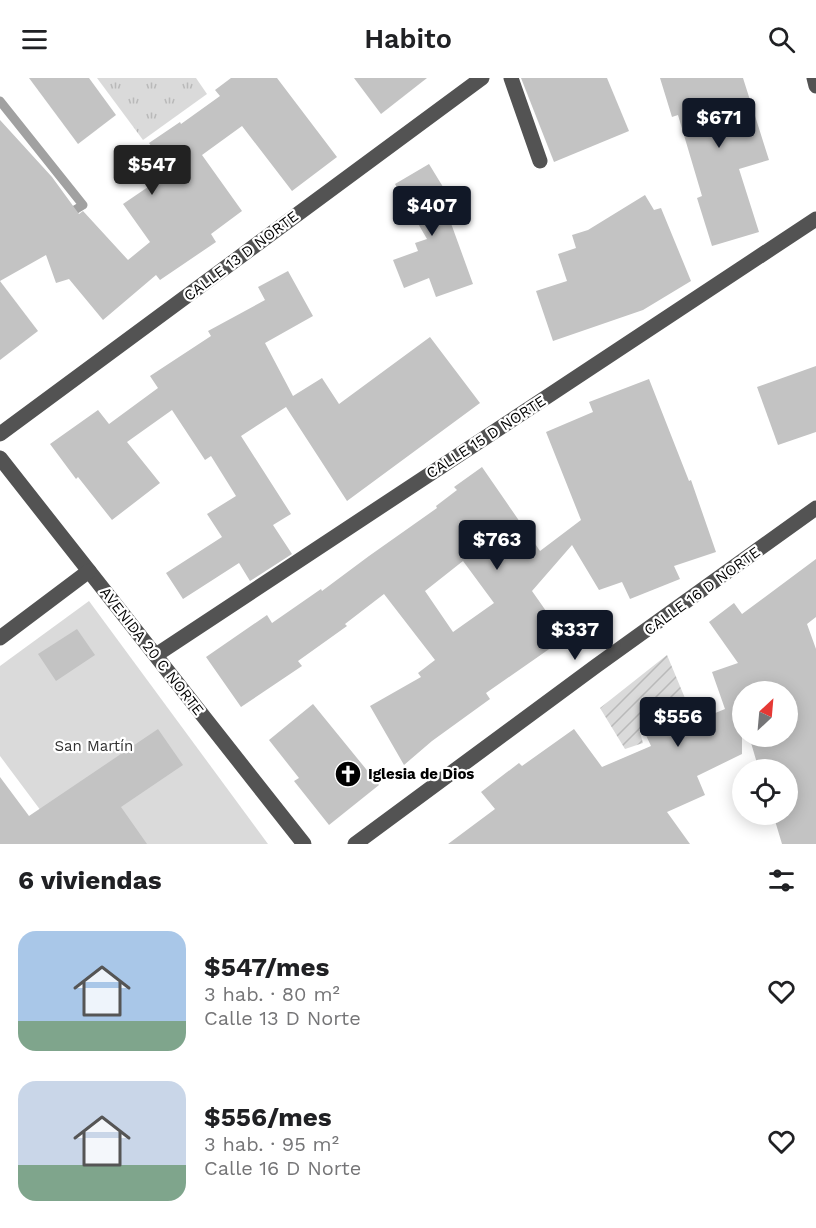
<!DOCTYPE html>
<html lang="es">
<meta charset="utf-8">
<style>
:root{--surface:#fff;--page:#f6f6f6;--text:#202124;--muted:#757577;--accent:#111827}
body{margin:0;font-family:"Work Sans",sans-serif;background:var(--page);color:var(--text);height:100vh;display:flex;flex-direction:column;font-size:22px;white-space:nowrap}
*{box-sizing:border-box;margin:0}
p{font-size:20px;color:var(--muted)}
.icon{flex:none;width:33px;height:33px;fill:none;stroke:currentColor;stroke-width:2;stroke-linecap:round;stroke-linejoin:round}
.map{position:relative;height:766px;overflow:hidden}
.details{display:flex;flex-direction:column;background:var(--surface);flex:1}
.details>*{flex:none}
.needle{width:39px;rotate:26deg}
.fabs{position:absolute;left:732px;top:603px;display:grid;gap:12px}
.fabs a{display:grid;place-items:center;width:66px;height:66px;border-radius:50%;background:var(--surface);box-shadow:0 3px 15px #0003;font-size:30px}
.price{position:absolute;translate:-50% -51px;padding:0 14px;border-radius:6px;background:var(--accent);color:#fff;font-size:20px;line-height:39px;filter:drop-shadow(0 2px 3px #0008)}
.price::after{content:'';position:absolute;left:50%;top:36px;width:18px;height:14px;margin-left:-9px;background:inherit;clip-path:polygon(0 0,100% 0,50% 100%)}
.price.selected{background:#222;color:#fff}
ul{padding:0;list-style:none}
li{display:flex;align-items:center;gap:18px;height:150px;padding:0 18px}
li span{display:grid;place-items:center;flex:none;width:168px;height:120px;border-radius:18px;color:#555}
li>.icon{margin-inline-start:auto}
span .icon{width:72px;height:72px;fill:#fffc;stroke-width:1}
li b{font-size:26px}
h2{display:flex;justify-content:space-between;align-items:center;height:72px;padding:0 18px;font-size:26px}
header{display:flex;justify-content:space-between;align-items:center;height:78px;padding:0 18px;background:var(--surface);font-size:27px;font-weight:600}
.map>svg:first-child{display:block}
</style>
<header><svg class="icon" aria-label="menu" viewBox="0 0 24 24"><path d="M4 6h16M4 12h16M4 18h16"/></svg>Habito<svg class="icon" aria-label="search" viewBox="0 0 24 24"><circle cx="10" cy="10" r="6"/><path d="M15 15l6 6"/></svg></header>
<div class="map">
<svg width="816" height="766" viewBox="0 0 816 766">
<defs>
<pattern id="grass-tufts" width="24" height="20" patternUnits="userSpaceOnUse" patternTransform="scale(1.5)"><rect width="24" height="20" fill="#dadada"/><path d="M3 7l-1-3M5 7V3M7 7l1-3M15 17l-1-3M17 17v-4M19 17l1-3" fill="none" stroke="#b9b9b9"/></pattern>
<pattern id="garden-furrows" width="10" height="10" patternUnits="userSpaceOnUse" patternTransform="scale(1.5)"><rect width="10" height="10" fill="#dadada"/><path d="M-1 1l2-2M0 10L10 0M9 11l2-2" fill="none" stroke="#b9b9b9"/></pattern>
</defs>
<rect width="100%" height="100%" fill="#fff"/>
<path fill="url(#grass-tufts)" d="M97 0H196L207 16 143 62Z"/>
<path fill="#dadada" d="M89 523 268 766H77L53 749 0 678V588Z"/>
<path fill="url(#garden-furrows)" d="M667 577 692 637 682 643 678 635 639 651 643 665 625 671 600 630Z"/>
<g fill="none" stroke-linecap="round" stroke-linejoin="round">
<path stroke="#a1a1a1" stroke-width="9" d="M0 23 83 127 65 138"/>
</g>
<g fill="#c3c3c3" fill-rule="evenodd">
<path d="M29 0H89L116 37 78 66Z"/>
<path d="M231 0H277L337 79 292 113 242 48 202 77 242 133 211 156 216 164 160 202 156 197 103 242 69 201 56 205 46 177 0 203V42L52 99 79 136 83 133 128 182 150 164 123 126 170 94 149 65 180 44 181 46 220 18 215 12Z"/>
<path d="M354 0H427L381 36Z"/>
<path d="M521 0H607L629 53 554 84Z"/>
<path d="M660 0H743L769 82 739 91 759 154 712 168 697 120 702 118 678 37 672 39Z"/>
<path d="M429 86 451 122 444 126 473 206 436 219 429 200 404 210 393 182 418 173 415 165 427 161 395 106Z"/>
<path d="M645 117 654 132 661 130 691 203 643 232 553 263 536 213 567 203 558 176 576 170 572 157 588 152Z"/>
<path d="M288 193 313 238 265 265 293 318 322 300 339 326 430 259 480 325 347 423 286 329 241 358 291 436 273 447 292 476 250 503 239 485 183 521 166 495 222 459 207 436 236 418 211 378 205 382 172 332 127 364 160 405 112 442 78 399 76 401 50 366 98 332 109 346 158 310 150 298 211 258 208 253 265 222 258 209Z"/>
<path d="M0 203 38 253 0 282Z"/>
<path d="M816 288V354L778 367 757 309Z"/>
<path d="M649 301 689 403 691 402 716 474 674 488 680 501 630 521 622 504 599 512 572 467 532 513 565 560 486 615 490 621 432 663 404 687 370 628 421 599 418 595 435 582 384 516 345 546 347 548 298 583 302 588 241 629 206 579 267 537 272 545 321 511 322 513 369 478 437 430 436 428 457 412 454 409 482 389 540 473 581 442 546 354 593 334 589 324ZM463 483 494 525 453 554 425 513Z"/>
<path d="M816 481V539L807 546 816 571V766H782L773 736H788V692H759L749 658H788V614H742V676L697 698 705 717 667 734 690 766H448L495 731 481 714 519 685 522 688 574 651 602 689 651 668 644 653 676 638 681 649 725 631 712 594 738 585 709 544 734 525 742 536Z"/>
<path d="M77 551 95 577 56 603 38 576Z"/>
<path d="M313 626 379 707 329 747 294 703 299 700 269 662Z"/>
<path d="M158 651 183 687 121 729 147 766H0V699L29 738Z"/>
</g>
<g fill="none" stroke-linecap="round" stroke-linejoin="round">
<g stroke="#535353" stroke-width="15">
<path d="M511 0 540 83"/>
<path d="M814 0 816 8"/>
<path d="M0 356 482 0"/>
<path d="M0 380 304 766"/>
<path d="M0 560 89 493"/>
<path d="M156 577 816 141"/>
<path d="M355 766 596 588 816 430"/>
</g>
</g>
<defs>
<symbol id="church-disc" viewBox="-11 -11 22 22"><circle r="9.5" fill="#000" stroke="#fff"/><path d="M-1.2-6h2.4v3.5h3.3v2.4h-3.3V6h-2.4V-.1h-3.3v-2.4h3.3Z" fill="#fff"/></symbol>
</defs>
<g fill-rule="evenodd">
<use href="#church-disc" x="333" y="681" width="30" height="30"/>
</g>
<g text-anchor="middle" stroke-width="4.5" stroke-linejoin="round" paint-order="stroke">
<g font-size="15" fill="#000" stroke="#fff">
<text transform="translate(241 178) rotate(-37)" y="5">CALLE 13 D NORTE</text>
<text transform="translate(486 359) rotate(-33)" y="5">CALLE 15 D NORTE</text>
<text transform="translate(702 513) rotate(-36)" y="5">CALLE 16 D NORTE</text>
<text transform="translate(152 573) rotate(52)" y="5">AVENIDA 20 C NORTE</text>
</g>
<g font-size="15" fill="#313131" stroke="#fff">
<text x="94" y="673">San Martín</text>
</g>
<g font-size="15" font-weight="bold" fill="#000" stroke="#fff" text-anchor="start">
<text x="368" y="701">Iglesia de Dios</text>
</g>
</g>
</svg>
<div class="fabs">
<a><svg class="needle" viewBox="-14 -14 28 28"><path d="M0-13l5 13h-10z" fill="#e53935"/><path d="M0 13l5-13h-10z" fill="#757577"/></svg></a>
<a><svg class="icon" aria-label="locate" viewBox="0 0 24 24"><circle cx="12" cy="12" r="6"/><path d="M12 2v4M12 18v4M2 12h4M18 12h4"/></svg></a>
</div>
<b class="price" style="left:719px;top:71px">$671</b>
<b class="price selected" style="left:152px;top:118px">$547</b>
<b class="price" style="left:432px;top:159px">$407</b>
<b class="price" style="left:497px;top:493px">$763</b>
<b class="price" style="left:575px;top:583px">$337</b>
<b class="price" style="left:678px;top:670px">$556</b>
</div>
<section class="details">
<h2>6 viviendas<svg class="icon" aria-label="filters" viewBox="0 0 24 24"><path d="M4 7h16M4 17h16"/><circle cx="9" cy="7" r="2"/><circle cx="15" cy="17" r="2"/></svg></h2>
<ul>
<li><span style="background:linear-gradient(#a9c7e8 75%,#7fa58c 0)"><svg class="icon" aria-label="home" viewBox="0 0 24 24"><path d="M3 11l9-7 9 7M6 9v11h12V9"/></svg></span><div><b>$547/mes</b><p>3 hab. · 80 m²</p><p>Calle 13 D Norte</p></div><svg class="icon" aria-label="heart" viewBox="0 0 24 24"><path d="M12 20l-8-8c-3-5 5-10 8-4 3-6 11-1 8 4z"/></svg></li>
<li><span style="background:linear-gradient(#c9d6e8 70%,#7fa58c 0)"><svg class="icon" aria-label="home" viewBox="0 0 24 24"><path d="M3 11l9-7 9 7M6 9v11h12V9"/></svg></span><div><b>$556/mes</b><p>3 hab. · 95 m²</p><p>Calle 16 D Norte</p></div><svg class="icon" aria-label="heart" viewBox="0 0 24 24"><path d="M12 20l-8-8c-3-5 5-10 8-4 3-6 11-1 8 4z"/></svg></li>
</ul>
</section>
